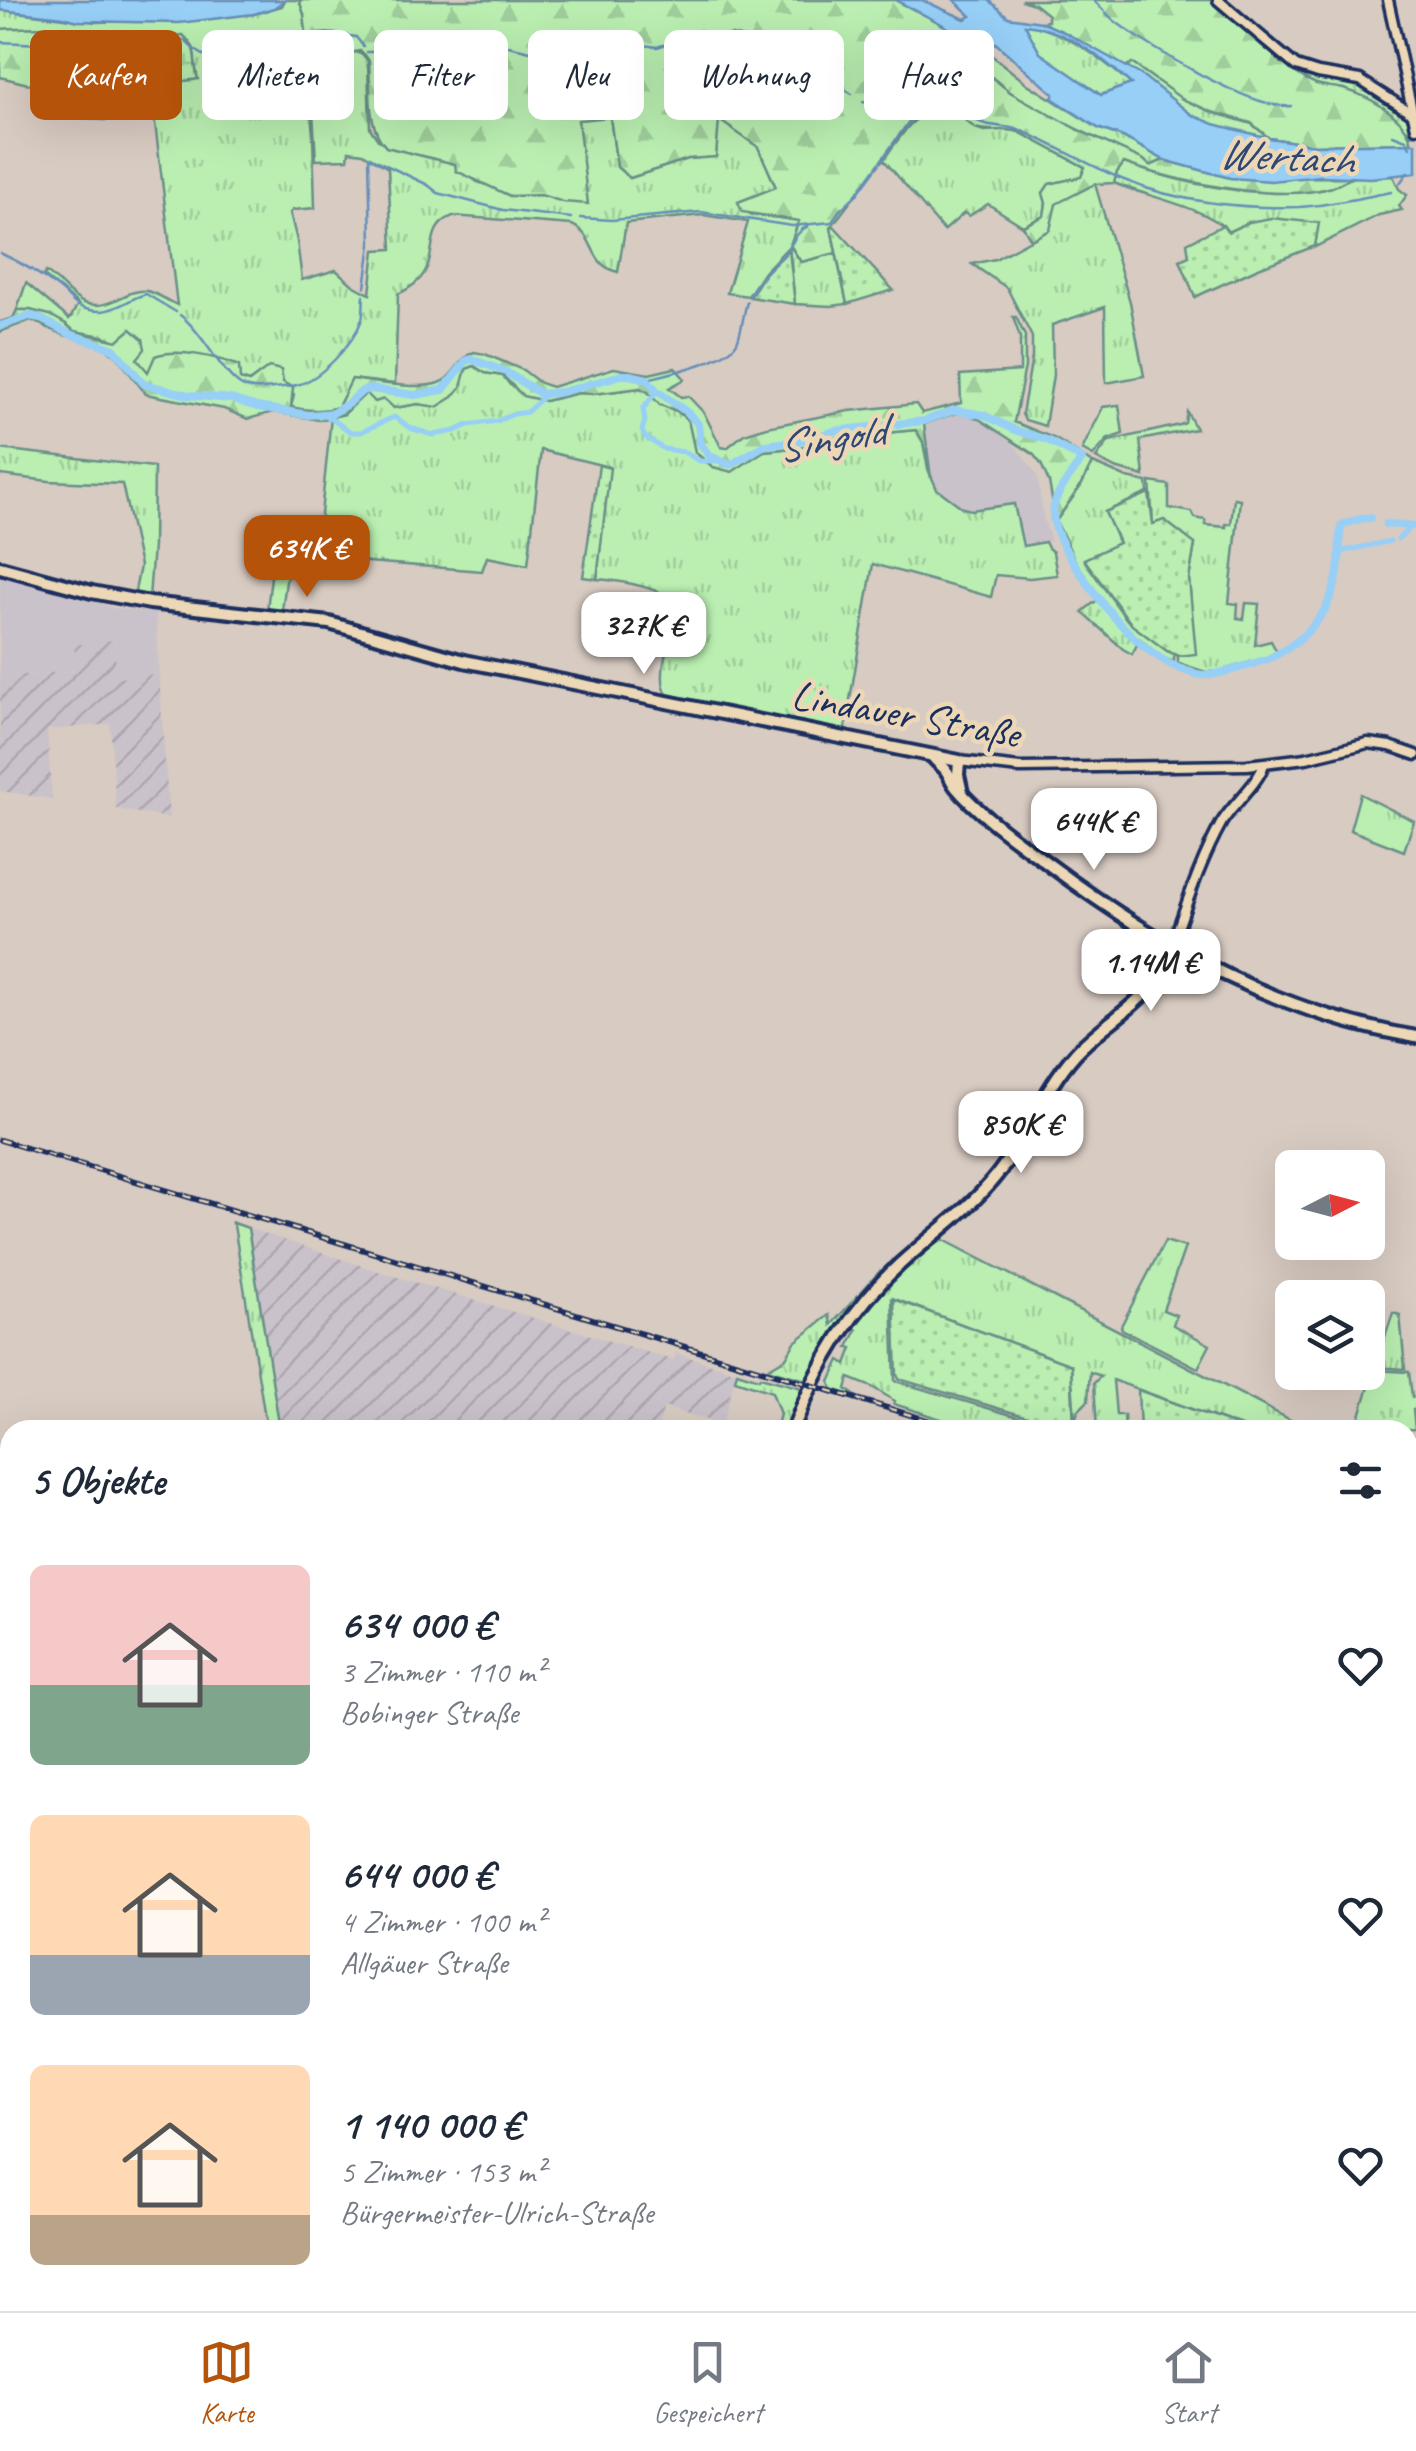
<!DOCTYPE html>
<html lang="de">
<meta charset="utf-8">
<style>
:root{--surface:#fff;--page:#f2f2f3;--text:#1f2937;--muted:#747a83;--line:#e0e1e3;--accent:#b45309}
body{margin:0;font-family:Caveat,sans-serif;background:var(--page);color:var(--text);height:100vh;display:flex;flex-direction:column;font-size:38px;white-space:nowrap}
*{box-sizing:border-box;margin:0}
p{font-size:32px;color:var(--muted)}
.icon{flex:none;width:55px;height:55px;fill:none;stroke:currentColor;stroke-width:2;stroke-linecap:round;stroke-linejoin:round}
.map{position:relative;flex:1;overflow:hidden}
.panel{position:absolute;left:0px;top:1420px;width:1418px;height:892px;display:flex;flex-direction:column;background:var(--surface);border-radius:30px 30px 0 0;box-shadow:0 10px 40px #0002}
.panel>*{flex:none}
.guide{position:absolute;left:30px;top:30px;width:1358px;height:90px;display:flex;gap:20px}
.needle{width:65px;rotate:84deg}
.tools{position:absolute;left:1275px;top:1150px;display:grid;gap:20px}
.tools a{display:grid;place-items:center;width:110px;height:110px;border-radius:15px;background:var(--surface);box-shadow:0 10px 40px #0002;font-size:50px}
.price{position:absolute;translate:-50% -85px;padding:0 22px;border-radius:20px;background:#fff;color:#222;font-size:32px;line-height:65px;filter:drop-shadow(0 2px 5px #0008)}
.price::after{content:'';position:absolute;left:50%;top:60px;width:30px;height:22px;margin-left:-15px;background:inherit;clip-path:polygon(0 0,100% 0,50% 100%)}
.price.current{background:var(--accent);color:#fff}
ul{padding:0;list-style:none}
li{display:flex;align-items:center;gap:30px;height:250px;padding:0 30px}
li span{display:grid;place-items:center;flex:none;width:280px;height:200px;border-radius:15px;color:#555}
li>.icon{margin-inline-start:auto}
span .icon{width:120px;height:120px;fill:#fffc;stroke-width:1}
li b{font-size:42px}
h2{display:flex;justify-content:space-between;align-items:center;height:120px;padding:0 30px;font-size:42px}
.pill{padding:0 35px;border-radius:15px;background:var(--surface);box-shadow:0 10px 40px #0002;font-size:35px;line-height:90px}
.pill.current{background:var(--accent);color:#fff}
.menu{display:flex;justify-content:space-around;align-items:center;height:140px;border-top:2px solid var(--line);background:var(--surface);font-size:28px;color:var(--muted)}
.menu a{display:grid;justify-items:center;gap:5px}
.menu .current{color:var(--accent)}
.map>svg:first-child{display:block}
</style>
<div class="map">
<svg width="1416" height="2311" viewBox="0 0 1416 2311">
<defs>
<pattern id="industrial-furrows" width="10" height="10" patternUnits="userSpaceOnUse" patternTransform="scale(2.5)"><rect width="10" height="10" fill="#cac2ca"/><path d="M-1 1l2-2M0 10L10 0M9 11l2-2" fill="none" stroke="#ada7b0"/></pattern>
<pattern id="grass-tufts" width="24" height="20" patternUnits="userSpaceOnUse" patternTransform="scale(2.5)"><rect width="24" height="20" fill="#baefb1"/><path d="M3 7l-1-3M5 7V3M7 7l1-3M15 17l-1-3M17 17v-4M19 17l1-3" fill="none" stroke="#9fcd9b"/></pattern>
<pattern id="forest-firs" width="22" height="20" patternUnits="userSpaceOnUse" patternTransform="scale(2.5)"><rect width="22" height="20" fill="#baefb1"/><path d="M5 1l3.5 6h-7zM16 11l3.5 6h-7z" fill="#9fcd9b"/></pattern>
<pattern id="wetland-marsh" width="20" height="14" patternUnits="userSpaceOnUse" patternTransform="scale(2.5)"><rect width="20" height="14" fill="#baefb1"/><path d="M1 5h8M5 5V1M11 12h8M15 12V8" fill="none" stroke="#9fcd9b"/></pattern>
<pattern id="garden-dots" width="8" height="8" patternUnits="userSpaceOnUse" patternTransform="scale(2.5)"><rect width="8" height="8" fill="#baefb1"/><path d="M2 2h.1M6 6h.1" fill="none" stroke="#9fcd9b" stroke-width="1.8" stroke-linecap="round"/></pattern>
</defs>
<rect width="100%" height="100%" fill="#d8cbc2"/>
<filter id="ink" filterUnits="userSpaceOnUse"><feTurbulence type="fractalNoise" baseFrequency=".01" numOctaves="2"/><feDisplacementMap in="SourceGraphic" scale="20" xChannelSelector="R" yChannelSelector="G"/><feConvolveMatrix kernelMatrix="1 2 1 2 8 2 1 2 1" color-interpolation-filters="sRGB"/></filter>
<g filter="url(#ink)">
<g fill="#cac2ca">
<path d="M956 413 974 416 998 430 1011 441 1029 464 1037 476 1044 519 1051 541 1023 546 1014 504 971 510 963 508 937 489 931 478 923 424Z"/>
<path d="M0 574 67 592 114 608 156 613 159 674 116 678 114 641 76 671 0 677Z"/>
<path d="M1416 1998V2311H1323L1322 2303 1408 2302V2000Z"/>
<path d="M824 2303H955L956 2311H831Z"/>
</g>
<g fill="url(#industrial-furrows)">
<path d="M114 640 117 678 159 674 169 818 116 809 110 724 47 730 52 799 0 791V677L76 671 74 645Z"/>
<path d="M248 1228 371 1269 673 1360 676 1353 737 1372 722 1424 664 1407 657 1430H280Z"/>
<path d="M0 2075 10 2076V2251L0 2250Z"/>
<path d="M456 2302H651L652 2311H454Z"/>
</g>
<g fill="url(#grass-tufts)" stroke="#6a8f88" stroke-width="2.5">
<path d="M285 0H299L304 14 309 60 278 67 307 62 313 136 315 208 293 210 290 213 297 241 302 280 336 270 353 285 370 294 375 250 392 249 388 168 363 153 349 151 348 159 316 160 310 64 312 61 356 52 363 55 368 61 370 128 378 140 455 164 477 182 490 186 510 196 541 195 577 120 610 116 617 167 630 178 688 159 716 156 718 119 758 146 776 188 739 202 751 215 799 220 790 246 801 262 836 253 847 304 831 306 795 304 789 246 764 272 748 296 727 293 748 222 703 215 626 223 618 272C588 265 597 236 572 225L453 216C415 231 451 271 398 294L395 384 352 379 338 407C322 412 307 411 291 407L294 395 269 368 249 382 240 379 149 373 117 341 103 336 74 331 66 324 30 310H17L26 283 69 319 71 317 78 304 44 276 46 272C59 280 70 297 84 303 111 312 125 288 147 291 157 293 169 302 177 305L152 98 134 99V93C148 81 178 84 197 78L193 47 183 35 113 42 92 39 62 29H0V10L97 22 254 14 282 6Z"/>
<path d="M1027 24C1067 32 1100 58 1131 84L1101 95 1039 53 1025 25Z"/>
<path d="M985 50 1026 83 1098 128 1123 137 1164 160 1150 166C1105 139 1053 122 1010 92 997 83 985 72 973 62Z"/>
<path d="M45 55 73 57 79 86 88 89 80 96 60 94 40 87Z"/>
<path d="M1132 63 1153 78 1212 112 1252 124 1269 138C1243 132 1215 128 1191 114 1167 100 1149 80 1125 67Z"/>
<path d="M1306 72C1344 78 1402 90 1414 133L1411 135 1409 131 1344 89 1319 86 1305 78Z"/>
<path d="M940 109 963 117 975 128 984 131 1008 129 1019 132 1086 168 1081 177 1049 184 1043 193 1046 203 1044 216 1023 226 988 204 969 216 964 213 944 231 884 160C898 137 911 115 940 109Z"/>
<path d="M1124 163C1185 185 1259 200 1325 189 1335 187 1343 179 1354 177 1366 175 1380 177 1393 176L1399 189 1407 195 1399 206 1402 210 1379 215 1315 247 1318 223 1249 222 1228 232C1213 209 1141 195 1114 183L1117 172Z"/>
<path d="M1095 184 1130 302 1144 376 1106 383 1105 307 1052 325 1053 375 1045 426 1025 420 1022 414 1032 357V337L1007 288 972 264 995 259 1049 230 1055 204Z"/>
<path d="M474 366 486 373 503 376 510 385 545 401 579 393 593 394 640 388 648 392 660 405 677 411 689 421 696 453 713 467 764 451 801 447 831 438 916 430 923 442 928 469 937 489 963 508 971 510 1014 504 1023 546 1045 542 1048 548 1053 552 1057 575 1030 578 996 575 991 597 873 564 844 735 667 694C655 676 672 631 678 609L676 601C655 587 622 581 597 579L609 467 541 450 528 565 487 557 482 571 356 561 362 538 320 524 331 417 344 414 366 393 384 399 394 408 418 404 437 406 460 387 466 369Z"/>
<path d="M1119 405 1123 434 1108 439 1093 456 1082 450 1103 407Z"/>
<path d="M1187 412 1196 429 1140 440 1144 476 1115 468 1096 458 1109 441 1180 425 1185 423Z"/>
<path d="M0 449 154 467 153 546 149 598 134 596 140 566 122 484 49 481 0 475Z"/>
<path d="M1093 463 1127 478 1147 482 1148 493 1105 512 1119 543 1084 560 1127 620 1167 651 1174 653V662L1161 657 1140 639 1132 654 1123 649 1082 612 1100 598 1076 562 1056 521 1081 486Z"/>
<path d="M1150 482 1169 485V508L1192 512 1195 518 1205 520 1206 525 1226 527V524H1231L1234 498 1240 499 1229 603 1238 604 1237 618 1244 619 1246 603 1259 604 1255 645 1271 641 1278 654 1219 671 1206 672 1178 663V656L1195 653 1189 579 1195 544 1153 524Z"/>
<path d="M1360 794 1414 821 1404 851 1350 830Z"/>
<path d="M231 1222 248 1228 280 1430H267L234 1225Z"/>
<path d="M940 1238 1310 1430H1249L1113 1380 1116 1415H1124L1125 1430H1097L1094 1383 1101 1376 1090 1372 1088 1401 1078 1411 1075 1421 1071 1365 892 1298 895 1381 1062 1430H975L894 1404 895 1401 872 1387 849 1378 846 1389 857 1397 832 1389 830 1382 840 1360 846 1364 852 1348 848 1347 857 1330 854 1327 897 1276Z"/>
<path d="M1165 1241 1185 1247 1163 1310 1176 1315 1173 1325 1210 1345 1198 1368 1122 1329 1121 1326Z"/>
<path d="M880 1271 882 1273 834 1330 806 1380 767 1369 786 1358 795 1342 829 1315 831 1325Z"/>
<path d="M1393 1313 1400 1315 1405 1369 1375 1367Z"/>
<path d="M1374 1370 1409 1372 1412 1397H1416V1409L1413 1410 1415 1429 1374 1430 1359 1419Z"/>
<path d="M737 1372 759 1379 760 1377 802 1388 786 1430H776L780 1414 772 1392 735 1380Z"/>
<path d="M1408 1790 1416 1792V1991L1408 1992Z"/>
<path d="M1416 1999V2176L1408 2184V2000Z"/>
<path d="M955 2303H1077L1078 2311H956Z"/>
<path d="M1176 2303H1314L1315 2308H1322L1323 2311H1117V2309Z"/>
</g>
<g fill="url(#forest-firs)" stroke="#6a8f88" stroke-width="2.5">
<path d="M299 0H895L938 22 985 50 973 62 1010 92 1078 130 1144 160 1150 166 1164 160 1230 178 1353 177C1346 180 1339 185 1332 187 1281 204 1173 181 1124 163L1117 172 1114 183 1095 184 1056 204 1050 230 1031 240 1023 226 1044 216 1046 203 1043 193 1049 184 1081 177 1085 167 1019 132C1006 128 993 132 979 129 970 127 967 120 960 116 944 106 929 111 914 119L831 227 836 253 801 262 790 245 799 221 742 212 738 202 776 187 758 147 719 120 716 157 688 159 630 178 617 167 610 117 578 120 588 204 563 202 541 195 510 196 456 171 455 164 386 147C366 127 371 88 369 61L365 55 360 51 309 60 304 14Z"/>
<path d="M1021 0H1211C1240 25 1268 54 1299 75 1317 87 1323 85 1343 89 1370 96 1405 116 1412 143L1315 145 1269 138 1251 123 1212 112 1182 99 1132 63 1125 67 1064 32 1041 22 1048 21V15L1034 4Z"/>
<path d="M0 29C20 28 46 25 66 30 90 36 104 43 130 41L136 67V119L103 120 60 114V94L80 96 88 89 79 86 72 57 45 55 40 87 0 77Z"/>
<path d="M17 310H30L50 315 66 324 74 331 117 341 131 329 143 339 145 349 137 359 148 372 155 356C178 348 217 357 239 366L240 379 249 382 269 367 281 370 283 382 293 388 291 407C307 411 322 412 338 407L352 379C373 382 430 393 446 379 457 370 460 358 474 352L485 354 523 370 540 383 552 387 614 368 649 374 675 368 685 379 669 388 681 397 688 396 704 413 721 447 727 448 744 434 767 427 849 411 916 404 922 413 961 403 960 375 1020 371V337L1013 317H1016L1025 336V367L1014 422 1056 439 1092 463 1081 485 1056 521 1049 482 1041 464 1033 454 979 419 968 414 956 413 924 424 931 478 923 442 916 430 831 438 801 447 764 451 732 472 713 467 695 452 688 420 677 411 660 405 648 392 640 388 593 394 578 393 545 401 523 396 503 376 485 373 474 366 466 369 461 387 453 397 437 407 418 404 394 408 384 399 375 402 366 393 344 414 319 420 273 412 248 419 224 409 146 394 115 354 100 345 64 335 31 320 0 332V322L13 318Z"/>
<path d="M277 527 293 529 282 611 267 610Z"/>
</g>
<path fill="url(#wetland-marsh)" stroke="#6a8f88" stroke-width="2.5" d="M183 35C200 51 192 60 198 79 179 83 147 82 134 93L136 67 130 41Z"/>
<g fill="url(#garden-dots)" stroke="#6a8f88" stroke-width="2.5">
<path d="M1271 218 1319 223 1315 246 1256 269 1195 297 1180 260 1189 256 1187 243 1223 225 1228 232 1249 222Z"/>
<path d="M834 226 893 290 847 304 831 227Z"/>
<path d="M789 250 795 304 750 297 765 273Z"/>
<path d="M599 465 610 468 597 579 583 577Z"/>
<path d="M1149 493 1153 524 1164 520 1195 544 1189 579 1196 654 1178 656 1167 651 1132 625 1084 559 1119 543 1105 512Z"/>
<path d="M894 1299 1071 1365 1074 1425 1065 1428 899 1379 897 1375Z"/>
<path d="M1138 1390 1249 1430H1140Z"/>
</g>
<g fill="#97cff6" stroke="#658fb9" stroke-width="2.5" fill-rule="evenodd">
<path d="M0 0H285L274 8 254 14 179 23 78 21 63 17 0 10Z"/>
<path d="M895 0H922L965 19 971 16 954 0H989L1008 17 1041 22 1064 32 1143 76 1192 115 1214 124 1269 138 1315 145 1416 143V173L1371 178 1321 176 1271 181 1230 178 1164 160 1123 137 1098 128 1052 98 1054 94 992 40 982 37 983 44 988 50H985L938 22ZM1025 25C1063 28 1103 58 1131 84L1101 95 1040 53Z"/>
</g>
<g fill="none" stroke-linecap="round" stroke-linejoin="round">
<g stroke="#658fb9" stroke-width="2.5">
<path d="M1093 0C1101 7 1108 16 1116 22 1149 47 1252 110 1291 106"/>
<path d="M310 36C328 30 338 35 356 37L363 46"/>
<path d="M0 42 61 45 89 55 141 58 155 55 184 40C201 58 222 65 246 68L259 59 282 51 304 37"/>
<path d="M367 52 410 51 478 39 539 53 614 52 644 45 657 47 689 37 705 39 732 35 755 41 801 83 843 88 852 94"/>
<path d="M768 52 786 58 798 69 837 72 845 87"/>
<path d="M863 102 889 108 915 110"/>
<path d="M1393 135 1406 140 1410 147"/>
<path d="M1400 183 1408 172"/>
<path d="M580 218 612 220 701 212 792 226 832 222 839 211 858 193 917 110C956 89 957 118 986 124 997 127 1007 126 1020 130 1055 145 1088 165 1124 180 1177 202 1242 209 1299 207 1330 205 1360 198 1391 192"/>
<path d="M0 253C22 263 42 275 61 290 67 295 72 303 79 306 85 310 95 311 102 311 119 309 130 298 146 294L176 312"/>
<path d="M365 287 371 244 369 157 428 185 438 193 503 210 571 218"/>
<path d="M749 296C758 280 768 269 782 257 793 247 793 233 808 226"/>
<path d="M180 315C202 331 223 376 242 386 253 391 262 389 273 388 280 387 289 387 297 385 321 379 354 343 362 319 364 312 363 304 364 296"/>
<path d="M647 379C667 374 728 361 737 342 742 331 743 315 747 302"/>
</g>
<g stroke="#97cff6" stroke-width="5">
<path d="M657 391 643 409 645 421 642 430 645 437 664 449 684 452 699 461H717"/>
<path d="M324 414 351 432H361L394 417 410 428 433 435 455 431 468 425 497 421 514 414 527 412 546 394"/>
<path d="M1398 539 1412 526"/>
<path d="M1340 552 1390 541"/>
</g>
<g stroke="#97cff6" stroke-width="8">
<path d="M0 326 30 316 39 318 70 334 114 349 144 384 188 395 231 399 257 407 309 415 333 413 349 403 362 391 370 389 415 395 443 390 466 361 471 359 504 371 541 394 562 392 621 375H630L647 379 657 391 688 413 698 424 700 443 709 455 730 465 765 445 806 440 834 431 924 421 955 410 984 415 1015 430 1047 440 1082 459C1073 474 1053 494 1053 513 1053 533 1071 559 1082 575 1107 613 1154 669 1203 675 1215 676 1243 667 1256 663 1285 654 1311 634 1326 607 1333 594 1338 578 1339 563 1341 550 1338 538 1342 525L1363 518H1370"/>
<path d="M1386 524 1416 526"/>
</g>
<defs>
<g id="minor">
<path d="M1218 0 1296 66 1318 73 1360 80 1413 114"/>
<path d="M1388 0 1416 128"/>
<path d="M959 761 1020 768 1247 765 1306 758 1368 743 1390 746 1416 755"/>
<path d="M1171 948C1186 906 1200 861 1222 822 1233 804 1258 784 1264 764"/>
<path d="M1408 1931 1416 1933"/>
<path d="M1408 1937 1416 1940"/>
<path d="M0 2068H10"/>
<path d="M0 2268 10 2269"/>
</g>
<g id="major">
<path d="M0 567 92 592 150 603 329 623 464 661 959 761 958 775 962 793"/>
<path d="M933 757C936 761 940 764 944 768 949 773 951 781 956 787 978 814 1022 844 1051 866 1161 948 1279 1014 1416 1037"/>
<path d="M793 1430C816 1367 851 1309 900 1264 932 1235 969 1210 996 1176 1027 1138 1042 1091 1075 1054 1099 1027 1132 1011 1154 982 1162 971 1166 959 1171 948"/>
<path d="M776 2302 786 2311"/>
</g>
<g id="highway">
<path d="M1408 1785 1416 1787"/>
<path d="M0 1826 10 1827"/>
<path d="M0 1835 10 1836"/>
</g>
</defs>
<use href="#minor" stroke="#1b2f5e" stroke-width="15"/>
<use href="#major" stroke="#1b2f5e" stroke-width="18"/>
<use href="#highway" stroke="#1b2f5e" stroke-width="20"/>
<use href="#minor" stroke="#ecd8b6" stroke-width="8"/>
<use href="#major" stroke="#ecd8b6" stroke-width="10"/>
<use href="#highway" stroke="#ecd8b6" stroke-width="12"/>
<g stroke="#1b2f5e" stroke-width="2.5">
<path d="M0 2256 10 2258"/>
<path d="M799 2302 814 2311"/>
</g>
<defs>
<g id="rail">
<path d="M0 1140 960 1430"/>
<path d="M1408 1565 1416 1568"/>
</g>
</defs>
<use href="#rail" stroke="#1b2f5e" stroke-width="6"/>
<use href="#rail" stroke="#ecd8b6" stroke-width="2.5" stroke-dasharray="8" stroke-linecap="butt"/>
</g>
</g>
<g text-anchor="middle" stroke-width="9" stroke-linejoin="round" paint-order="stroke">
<g font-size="42" fill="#1b2f5e" stroke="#ecd8b6">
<text transform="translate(906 713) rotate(10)" y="15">Lindauer Straße</text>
</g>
<g font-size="45" font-style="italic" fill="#2e4775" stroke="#ecd8b6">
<text transform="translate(1286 155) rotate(3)" y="16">Wertach</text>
<text transform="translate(830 437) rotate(-10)" y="16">Singold</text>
</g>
</g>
</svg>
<div class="tools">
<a><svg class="needle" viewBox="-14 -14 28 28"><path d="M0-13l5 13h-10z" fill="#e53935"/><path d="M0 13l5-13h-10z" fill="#747a83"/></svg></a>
<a><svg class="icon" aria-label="layers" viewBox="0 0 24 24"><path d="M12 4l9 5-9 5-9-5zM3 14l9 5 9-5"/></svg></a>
</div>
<b class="price current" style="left:307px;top:600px">634K €</b>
<b class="price" style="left:644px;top:677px">327K €</b>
<b class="price" style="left:1094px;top:873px">644K €</b>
<b class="price" style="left:1151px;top:1014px">1.14M €</b>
<b class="price" style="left:1021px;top:1176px">850K €</b>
<div class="guide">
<a class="pill current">Kaufen</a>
<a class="pill">Mieten</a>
<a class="pill">Filter</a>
<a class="pill">Neu</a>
<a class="pill">Wohnung</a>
<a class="pill">Haus</a>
</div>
<section class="panel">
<h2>5 Objekte<svg class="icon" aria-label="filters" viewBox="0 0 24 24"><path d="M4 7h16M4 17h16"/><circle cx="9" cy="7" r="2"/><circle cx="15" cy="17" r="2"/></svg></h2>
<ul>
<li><span style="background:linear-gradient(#f6c9c9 60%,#7fa58c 0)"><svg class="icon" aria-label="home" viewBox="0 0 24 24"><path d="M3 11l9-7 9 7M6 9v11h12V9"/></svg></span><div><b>634 000 €</b><p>3 Zimmer · 110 m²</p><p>Bobinger Straße</p></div><svg class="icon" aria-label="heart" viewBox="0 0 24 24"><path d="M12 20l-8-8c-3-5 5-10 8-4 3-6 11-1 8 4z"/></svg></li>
<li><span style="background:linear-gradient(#ffd9b3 70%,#9aa5b1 0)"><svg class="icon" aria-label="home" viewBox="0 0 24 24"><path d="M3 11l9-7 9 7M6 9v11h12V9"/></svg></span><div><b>644 000 €</b><p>4 Zimmer · 100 m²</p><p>Allgäuer Straße</p></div><svg class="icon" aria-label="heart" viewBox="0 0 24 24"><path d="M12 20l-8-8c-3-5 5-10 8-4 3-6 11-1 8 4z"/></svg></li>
<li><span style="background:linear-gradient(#ffd9b3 75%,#b9a48a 0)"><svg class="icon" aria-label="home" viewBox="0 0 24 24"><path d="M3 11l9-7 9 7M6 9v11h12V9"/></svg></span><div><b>1 140 000 €</b><p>5 Zimmer · 153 m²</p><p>Bürgermeister-Ulrich-Straße</p></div><svg class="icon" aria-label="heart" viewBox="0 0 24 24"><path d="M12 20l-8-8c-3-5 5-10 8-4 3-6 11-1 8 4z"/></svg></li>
</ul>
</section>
</div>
<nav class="menu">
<a class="current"><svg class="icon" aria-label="map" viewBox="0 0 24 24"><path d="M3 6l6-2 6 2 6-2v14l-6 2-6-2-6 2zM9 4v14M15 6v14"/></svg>Karte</a>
<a><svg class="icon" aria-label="saved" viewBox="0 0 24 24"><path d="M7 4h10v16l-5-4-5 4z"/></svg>Gespeichert</a>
<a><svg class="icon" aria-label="home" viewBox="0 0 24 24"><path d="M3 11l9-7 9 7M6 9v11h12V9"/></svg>Start</a>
</nav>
